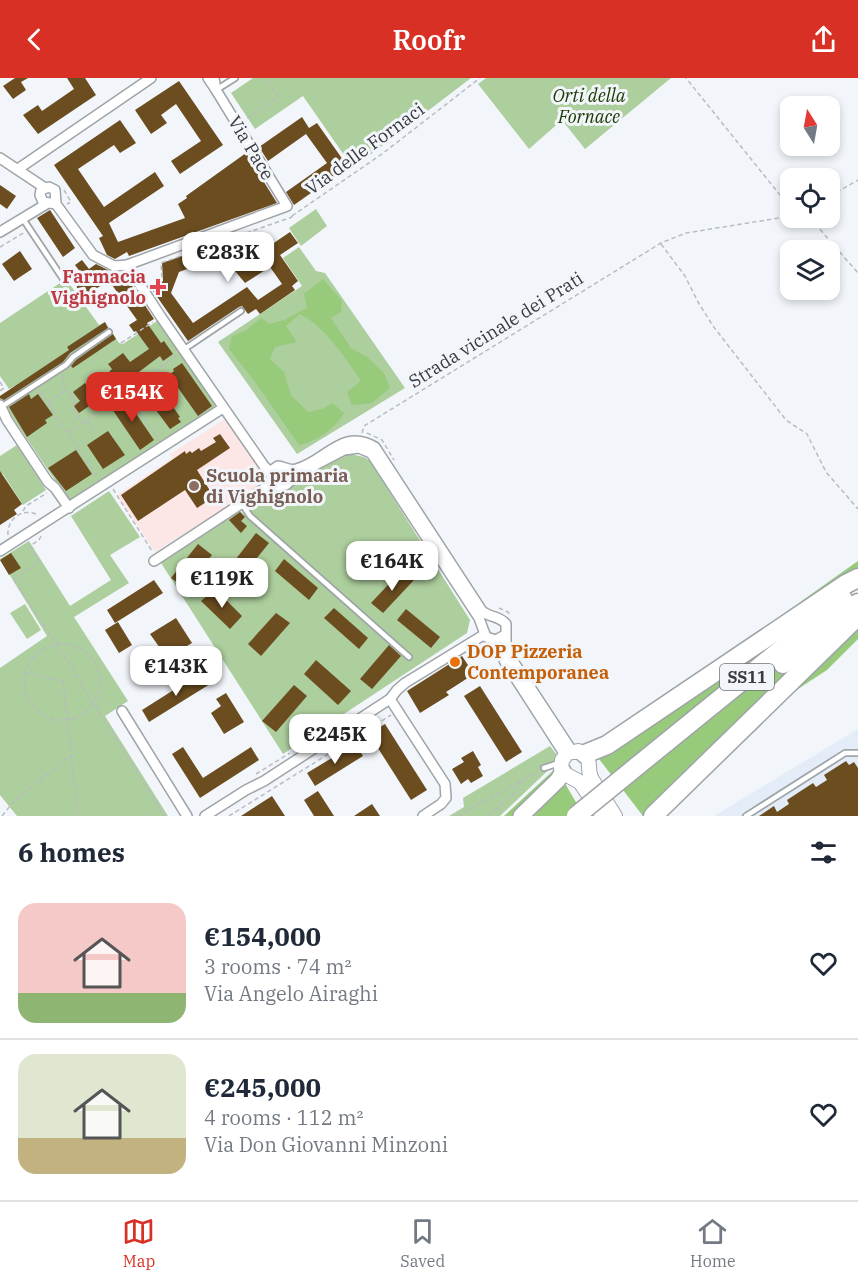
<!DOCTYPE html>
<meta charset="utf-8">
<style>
:root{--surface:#fff;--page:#f6f6f7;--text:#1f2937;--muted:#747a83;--line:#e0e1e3;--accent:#d93025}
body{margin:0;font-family:"IBM Plex Serif",serif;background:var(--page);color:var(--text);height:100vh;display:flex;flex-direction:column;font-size:22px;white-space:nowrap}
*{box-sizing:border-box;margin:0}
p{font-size:20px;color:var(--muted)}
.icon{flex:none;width:33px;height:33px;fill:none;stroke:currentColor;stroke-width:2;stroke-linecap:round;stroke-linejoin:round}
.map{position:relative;height:738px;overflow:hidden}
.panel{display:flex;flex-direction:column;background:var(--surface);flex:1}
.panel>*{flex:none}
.needle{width:39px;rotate:349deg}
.tools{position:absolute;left:780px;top:18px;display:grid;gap:12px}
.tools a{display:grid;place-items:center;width:60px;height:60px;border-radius:12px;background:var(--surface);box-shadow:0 3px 9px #0003;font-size:30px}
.price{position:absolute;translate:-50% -51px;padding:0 14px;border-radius:12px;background:#fff;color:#222;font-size:20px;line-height:39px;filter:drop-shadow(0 2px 3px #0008)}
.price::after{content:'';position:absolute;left:50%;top:36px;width:18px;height:14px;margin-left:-9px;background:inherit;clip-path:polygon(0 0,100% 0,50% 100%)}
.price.current{background:var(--accent);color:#fff}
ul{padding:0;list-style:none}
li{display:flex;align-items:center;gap:18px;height:150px;padding:0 18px}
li+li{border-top:2px solid var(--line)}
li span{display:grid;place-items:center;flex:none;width:168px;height:120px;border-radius:18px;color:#555}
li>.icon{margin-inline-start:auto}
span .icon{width:72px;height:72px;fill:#fffc;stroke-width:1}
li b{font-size:26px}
h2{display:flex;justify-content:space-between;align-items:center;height:72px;padding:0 18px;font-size:26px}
header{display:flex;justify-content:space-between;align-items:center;height:78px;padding:0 18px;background:var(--accent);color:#fff;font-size:27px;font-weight:600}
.tab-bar{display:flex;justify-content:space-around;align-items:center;height:84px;border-top:2px solid var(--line);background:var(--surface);font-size:16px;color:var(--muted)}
.tab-bar a{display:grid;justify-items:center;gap:3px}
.tab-bar .current{color:var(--accent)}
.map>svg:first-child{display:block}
</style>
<header><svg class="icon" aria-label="back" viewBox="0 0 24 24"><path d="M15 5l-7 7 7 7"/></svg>Roofr<svg class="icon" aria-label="share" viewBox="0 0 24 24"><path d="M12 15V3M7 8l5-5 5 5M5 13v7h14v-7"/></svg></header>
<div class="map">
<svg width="858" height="738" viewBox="0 0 858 738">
<rect width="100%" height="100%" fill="#f2f6fb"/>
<path fill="#e3ecf7" d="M858 651V738H714Z"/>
<path fill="#fce6e6" d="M225 341 261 393 263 406 155 474 117 417 172 380 170 376Z"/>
<g fill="#adce9d">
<path d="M253 0H471L353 90 303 18 255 51 231 15Z"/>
<path d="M486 0H671L585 71 562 42 529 71 478 6Z"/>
<path d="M316 131 327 148 301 168 289 150Z"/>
<path d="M299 169 316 193 325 195 405 310 297 376 218 264 302 208 283 180Z"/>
<path d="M66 201 99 247 105 244 119 265 123 266 157 243 215 326 213 332 69 423 0 321V318L17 307 9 311 0 298V245Z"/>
<path d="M17 367 46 412 23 427 3 396 0 397V378Z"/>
<path d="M350 376 364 379 370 383 470 542 467 555 283 676 161 485 240 433 248 440 252 435 250 429 253 424 272 412 277 415 287 414 293 404 341 377Z"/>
<path d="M109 413 140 459 110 477 129 505 74 539 128 623 105 638 168 738H17L0 717V590L47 558 0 481 29 463 70 528 111 502 71 438Z"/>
<path d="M25 526 41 552 27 561 10 535Z"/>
<path d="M550 668 560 681 500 738H449L464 729 463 720Z"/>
</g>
<g fill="#97cb7b">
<path d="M323 201 342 223 341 234 331 240 351 270 367 279 384 295 390 310 372 325 352 327 347 314 361 303C345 280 326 249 300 236L286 248 297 264 275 269 270 281 284 294 291 317 308 334 322 331 332 325 344 335C335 351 317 363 299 367L253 301 229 271 232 258 245 253 261 240 269 246 284 242 307 230 304 216Z"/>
<path d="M858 483V491L650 631 855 485Z"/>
<path d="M829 525 848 542 647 738H643L599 681Z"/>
<path d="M858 543V561L827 592 795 613V606Z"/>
<path d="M556 690 584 738H504Z"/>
</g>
<g fill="#6b4d20">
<path d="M15 0H28L21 4 26 12 13 21 3 8Z"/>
<path d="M67 0H85L96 17 38 56 23 37 38 27 42 33 74 11Z"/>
<path d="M179 3 223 67 180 96 171 83 201 63 176 26 161 37 167 45 151 56 135 32Z"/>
<path d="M302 39 309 50 317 45 348 89 294 127 286 114 327 85 306 56 268 83 259 69Z"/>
<path d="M120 42 136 65 120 75 114 67 78 91 104 129 155 94 164 108 109 145 118 164 185 140 178 126 187 120 186 118 246 75 277 125 129 178 127 174 115 181 107 177 99 160 103 158 54 87Z"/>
<path d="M0 107 16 118 7 131 0 126Z"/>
<path d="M50 132 75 170 63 179 37 140Z"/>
<path d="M290 154 298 165 280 177 298 203 292 208 295 212 260 236 256 231 248 236 242 228 239 229 188 263 153 213 163 203 162 185 225 163 230 175 179 194 171 215 193 245 247 209 258 222 282 206 270 189 245 205 235 193 241 189 238 186 260 171 262 173Z"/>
<path d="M20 173 32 191 14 203 2 186Z"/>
<path d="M82 182 89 191 96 186 108 192 111 198 123 194 154 241 147 245 161 265 164 263 173 276 163 283 160 278 127 303 122 297 105 309 109 314 79 335 74 328 80 323 73 314 85 305 90 312 109 297 108 295 112 291 108 286 123 275 130 284 149 271 136 253 134 254 129 247 137 242 112 207 110 208 108 204 86 216 84 212 77 210 76 198 81 195 75 187Z"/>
<path d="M105 244 108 250 70 275 63 284 4 322 0 320V318L69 272 67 269Z"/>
<path d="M113 256 116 261 73 290 71 288 76 282Z"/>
<path d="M182 285 212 328 198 338 169 297 174 293 173 291Z"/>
<path d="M154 304 159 311 160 310 180 339 178 340 181 344 170 351 141 312Z"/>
<path d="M29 316 31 321 38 316 53 337 45 342 47 345 27 359 9 329Z"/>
<path d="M124 318 154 362 140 372 110 328Z"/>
<path d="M108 353 125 377 103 391 87 367Z"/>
<path d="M220 356 230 370 197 392 214 419 197 430 185 412 138 443 121 417 185 373 186 376 190 373 192 375 199 370 201 373 216 364 213 360Z"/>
<path d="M76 372 92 396 66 413 48 390Z"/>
<path d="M0 393 22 426 14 432 17 436 0 447Z"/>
<path d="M240 434 245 439 241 443 247 448 241 455 229 442Z"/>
<path d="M256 455 269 465 241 500 229 490Z"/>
<path d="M198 466 212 477 185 510 171 500Z"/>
<path d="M11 475 21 490 9 497 0 482Z"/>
<path d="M284 481 318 510 309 522 275 493Z"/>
<path d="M402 492 414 502 383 535 371 525Z"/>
<path d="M154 502 163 515 115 545 107 532Z"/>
<path d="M215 511 242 538 230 551 201 523Z"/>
<path d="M334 530 368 560 359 571 324 540Z"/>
<path d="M406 531 440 559 431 570 397 542Z"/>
<path d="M276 535 290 545 261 578 248 566Z"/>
<path d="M176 540 192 565 167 580 150 556Z"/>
<path d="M118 544 132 567 119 575 105 552Z"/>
<path d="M389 567 401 578 372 611 360 601Z"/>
<path d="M462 578 474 596 446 614 449 617 420 635 407 613Z"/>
<path d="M316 582 351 613 338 627 304 596Z"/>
<path d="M202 594 210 606 149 644 142 632Z"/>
<path d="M294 607 307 618 276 654 262 643Z"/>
<path d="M480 608 522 674 506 684 464 618Z"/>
<path d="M226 615 244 644 224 656 211 635 221 628 216 621Z"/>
<path d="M385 646 427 712 411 722 369 656Z"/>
<path d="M355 666 363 678 315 708 307 695Z"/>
<path d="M183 669 203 700 251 669 259 682 200 720 172 676Z"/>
<path d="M473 673 481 687 478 689 483 698 471 705 468 701 461 706 452 691 464 684 461 680Z"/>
<path d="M846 683 849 687 854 684 858 690V738H759L774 728 777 734 789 726 787 722 813 705 816 709 827 702 824 697Z"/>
<path d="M318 713 334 738H314L304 722Z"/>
<path d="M272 718 285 738H241Z"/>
<path d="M372 726 380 738H354Z"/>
</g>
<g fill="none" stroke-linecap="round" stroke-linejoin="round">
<defs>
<g id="lane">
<path d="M216 12 235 0"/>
<path d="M23 141 63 201"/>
<path d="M183 272 241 233"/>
<path d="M1 329 66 287 73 279 109 254"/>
<path d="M242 426 250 438 409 579"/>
<path d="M544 690 559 685"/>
<path d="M746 738 845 675H858"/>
</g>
<g id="street">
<path d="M208 0 216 12 214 0"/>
<path d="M0 80 45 110"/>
<path d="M18 91 151 0"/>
<path d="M56 126 43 124 40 117 41 112 49 109 55 112 56 126 93 177 114 188 127 187 287 128 216 12"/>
<path d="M0 154 48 125"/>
<path d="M127 187 161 239 264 388 271 395"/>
<path d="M0 327 7 342 48 404 55 410 69 430"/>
<path d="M0 473 223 330"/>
<path d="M154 483 268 408 275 407"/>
<path d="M505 557 496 562 486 559 479 540 371 375 359 370 344 372 298 396 286 407 278 408 272 404 271 393 278 388C285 389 289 393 296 391 325 384 342 349 375 369L482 533C490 540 499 537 506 546V567L511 580 572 673"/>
<path d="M496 562 505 584 565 677"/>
<path d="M390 621 445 706 446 720 441 726 423 738"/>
<path d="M122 633 187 738"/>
<path d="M205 738 246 712 264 703 390 621 397 612 405 605 485 556"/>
</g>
<path id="secondary" d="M603 738 580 704 565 696 561 690 562 682 568 675 578 673C594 678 586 688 591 700L615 738"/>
<path id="primary" d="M521 738 558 702 563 693"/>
<g id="highway">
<path d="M783 586 858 525"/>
<path d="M585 676 607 667 846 506 858 500"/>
<path d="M636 689 843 521"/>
<path d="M653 738 858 538"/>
</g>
</defs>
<use href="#lane" stroke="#9fa4a8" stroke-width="8"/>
<use href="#street" stroke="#9fa4a8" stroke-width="12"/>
<use href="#secondary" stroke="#9fa4a8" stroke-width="16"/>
<use href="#primary" stroke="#9fa4a8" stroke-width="18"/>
<use href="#highway" stroke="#9fa4a8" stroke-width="21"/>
<g stroke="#b8bcc0" stroke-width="1.5" stroke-dasharray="4.5 3" stroke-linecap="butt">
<path d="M247 40 278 19 266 0"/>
<path d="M64 112 71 124 67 126"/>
<path d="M830 118 858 102"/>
<path d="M785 133 790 134"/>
<path d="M292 138 382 76 480 0"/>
<path d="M810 140 858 195"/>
<path d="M661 166 685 198 698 224 713 248 786 342 807 356 826 394 858 431"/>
<path d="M0 169 25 154"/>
<path d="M154 212 162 200 161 185 292 139 290 135"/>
<path d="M121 265 153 244"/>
<path d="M63 297 64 308 75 325 73 329 83 345"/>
<path d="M0 304 4 310 0 313"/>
<path d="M40 313 96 397H101"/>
<path d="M126 315 158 360"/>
<path d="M48 324 66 312"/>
<path d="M87 343 95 354"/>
<path d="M69 355 177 277"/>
<path d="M362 355 364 348 661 165 686 155 779 140 784 133V122L686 0"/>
<path d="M367 355 382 362 394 382"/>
<path d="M113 411 152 473"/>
<path d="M23 433 26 428 47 415"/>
<path d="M8 457C7 441 22 429 38 437"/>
<path d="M41 458 39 462 30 468 40 484 13 501 56 565 164 738"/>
<path d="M499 530 508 534 510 537"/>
<circle cx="62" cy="604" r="38"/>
<path d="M25 595 63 603 78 738"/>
<path d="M256 696 290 675"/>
<path d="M2 738 14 723 71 677"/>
<path d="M229 738 391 637"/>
<path d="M457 738 538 694"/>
<path d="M489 738 513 716 521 703"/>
</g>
<use href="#lane" stroke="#fff" stroke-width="4.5"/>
<use href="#street" stroke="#fff" stroke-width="9"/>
<use href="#secondary" stroke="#fff" stroke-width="14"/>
<use href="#primary" stroke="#fff" stroke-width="15"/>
<use href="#highway" stroke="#fff" stroke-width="18"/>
<defs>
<path id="highway-bridge" d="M576 738 636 689"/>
</defs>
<use href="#highway-bridge" stroke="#9fa4a8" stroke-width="21" stroke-linecap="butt"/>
<use href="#highway-bridge" stroke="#fff" stroke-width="18"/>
</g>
<path fill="#e0444e" stroke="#f2f6fb" stroke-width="2" d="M155 200h6v6h6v6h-6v6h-6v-6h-6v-6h6z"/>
<circle fill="#8d6e63" stroke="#f2f6fb" stroke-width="2" cx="194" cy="408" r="6"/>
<circle fill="#e8710a" stroke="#f2f6fb" stroke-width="2" cx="455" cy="584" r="6"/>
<g text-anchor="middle" stroke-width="6" stroke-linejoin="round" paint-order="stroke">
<rect fill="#f2f6fb" stroke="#707376" stroke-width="1.5" x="720" y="586" width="54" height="26" rx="4.5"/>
<g font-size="16" font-weight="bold" fill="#393b3d">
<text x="747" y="605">SS11</text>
</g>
<g font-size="18" font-style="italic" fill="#1a3a01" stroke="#f2f6fb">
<text x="589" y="24">Orti della<tspan x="589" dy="21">Fornace</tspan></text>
</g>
<g font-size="18" fill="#393b3d" stroke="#f2f6fb">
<text transform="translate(251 70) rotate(59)" y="6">Via Pace</text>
<text transform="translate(365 71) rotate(-36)" y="6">Via delle Fornaci</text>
<text transform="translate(496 252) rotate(-32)" y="6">Strada vicinale dei Prati</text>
</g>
<g font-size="18" font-weight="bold" fill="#be3a42" stroke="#f2f6fb" text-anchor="end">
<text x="146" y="205">Farmacia<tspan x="146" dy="21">Vighignolo</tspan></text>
</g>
<g font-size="18" font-weight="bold" fill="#785e54" stroke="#f2f6fb" text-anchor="start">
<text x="206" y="404">Scuola primaria<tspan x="206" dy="21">di Vighignolo</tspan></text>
</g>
<g font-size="18" font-weight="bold" fill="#c56008" stroke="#f2f6fb" text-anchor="start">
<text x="467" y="580">DOP Pizzeria<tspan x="467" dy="21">Contemporanea</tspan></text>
</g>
</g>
</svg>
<div class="tools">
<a><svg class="needle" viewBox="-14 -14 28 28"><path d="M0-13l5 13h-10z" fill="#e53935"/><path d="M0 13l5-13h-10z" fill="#747a83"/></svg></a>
<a><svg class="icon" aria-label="locate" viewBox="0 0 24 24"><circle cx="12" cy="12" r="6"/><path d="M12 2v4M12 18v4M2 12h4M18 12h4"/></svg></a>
<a><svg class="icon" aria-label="layers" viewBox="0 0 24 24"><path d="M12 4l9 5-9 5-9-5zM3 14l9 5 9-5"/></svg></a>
</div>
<b class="price" style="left:228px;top:205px">€283K</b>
<b class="price current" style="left:132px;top:345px">€154K</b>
<b class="price" style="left:392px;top:514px">€164K</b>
<b class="price" style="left:222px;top:531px">€119K</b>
<b class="price" style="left:176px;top:619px">€143K</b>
<b class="price" style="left:335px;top:687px">€245K</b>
</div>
<section class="panel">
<h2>6 homes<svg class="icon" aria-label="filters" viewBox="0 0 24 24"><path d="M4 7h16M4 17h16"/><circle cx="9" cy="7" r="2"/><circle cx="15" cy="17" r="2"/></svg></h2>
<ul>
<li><span style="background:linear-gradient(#f6c9c9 75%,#8fb573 0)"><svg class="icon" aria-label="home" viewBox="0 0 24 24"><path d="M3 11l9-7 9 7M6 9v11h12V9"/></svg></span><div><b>€154,000</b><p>3 rooms · 74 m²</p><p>Via Angelo Airaghi</p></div><svg class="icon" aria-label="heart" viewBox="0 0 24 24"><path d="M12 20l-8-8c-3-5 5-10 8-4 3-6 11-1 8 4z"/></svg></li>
<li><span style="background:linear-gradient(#dfe7d0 70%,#c2b280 0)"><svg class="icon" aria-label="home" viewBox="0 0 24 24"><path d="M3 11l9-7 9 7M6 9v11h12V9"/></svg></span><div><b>€245,000</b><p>4 rooms · 112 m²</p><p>Via Don Giovanni Minzoni</p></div><svg class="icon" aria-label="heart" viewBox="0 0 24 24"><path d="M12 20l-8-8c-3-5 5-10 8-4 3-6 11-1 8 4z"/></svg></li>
</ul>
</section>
<nav class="tab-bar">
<a class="current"><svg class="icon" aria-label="map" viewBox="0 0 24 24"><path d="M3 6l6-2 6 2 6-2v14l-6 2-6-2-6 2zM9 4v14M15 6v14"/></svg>Map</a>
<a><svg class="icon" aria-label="saved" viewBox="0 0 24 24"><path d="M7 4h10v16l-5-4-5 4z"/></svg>Saved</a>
<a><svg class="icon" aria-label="home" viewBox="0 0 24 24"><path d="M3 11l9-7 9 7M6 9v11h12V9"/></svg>Home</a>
</nav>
